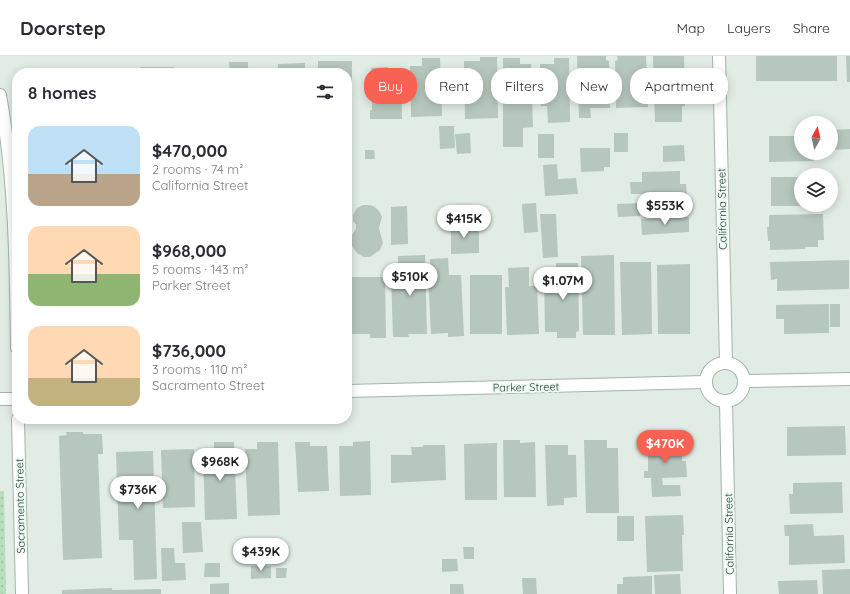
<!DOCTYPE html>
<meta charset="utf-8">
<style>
:root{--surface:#fff;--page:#f2f2f3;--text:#2b2b33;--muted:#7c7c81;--line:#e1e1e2;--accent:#f96152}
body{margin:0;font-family:Quicksand,sans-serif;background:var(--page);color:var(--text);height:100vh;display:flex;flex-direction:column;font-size:15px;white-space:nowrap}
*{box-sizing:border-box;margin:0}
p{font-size:13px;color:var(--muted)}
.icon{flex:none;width:22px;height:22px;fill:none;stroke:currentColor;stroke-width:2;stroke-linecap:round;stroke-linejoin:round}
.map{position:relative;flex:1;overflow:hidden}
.sheet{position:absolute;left:12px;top:12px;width:340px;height:356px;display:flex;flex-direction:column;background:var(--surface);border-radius:16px;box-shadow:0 2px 10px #0003}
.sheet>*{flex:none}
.hud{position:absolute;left:364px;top:12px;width:380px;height:36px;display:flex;gap:8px}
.needle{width:26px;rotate:8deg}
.tools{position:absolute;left:794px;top:60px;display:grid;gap:8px}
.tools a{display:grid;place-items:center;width:44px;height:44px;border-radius:50%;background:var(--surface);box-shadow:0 2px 10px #0003;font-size:20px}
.price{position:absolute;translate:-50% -34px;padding:0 9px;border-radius:14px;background:#fff;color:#222;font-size:13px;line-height:26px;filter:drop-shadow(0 1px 2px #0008)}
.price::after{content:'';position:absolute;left:50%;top:24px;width:12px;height:9px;margin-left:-6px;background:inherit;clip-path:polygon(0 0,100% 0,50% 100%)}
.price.on{background:var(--accent);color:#fff}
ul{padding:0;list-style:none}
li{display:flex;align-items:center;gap:12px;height:100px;padding:0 16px}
li span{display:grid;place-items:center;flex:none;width:112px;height:80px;border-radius:12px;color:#555}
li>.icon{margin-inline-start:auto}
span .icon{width:48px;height:48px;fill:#fffc;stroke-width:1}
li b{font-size:17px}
h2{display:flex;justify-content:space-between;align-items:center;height:48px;padding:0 16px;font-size:17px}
.tag{padding:0 14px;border-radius:16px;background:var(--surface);box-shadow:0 2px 10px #0003;font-size:14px;line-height:36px}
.tag.on{background:var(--accent);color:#fff}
header{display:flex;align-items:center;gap:24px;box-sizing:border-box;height:56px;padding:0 20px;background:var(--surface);border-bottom:1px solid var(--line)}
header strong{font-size:19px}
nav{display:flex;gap:22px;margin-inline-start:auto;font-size:14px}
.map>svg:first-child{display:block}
</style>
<header>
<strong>Doorstep</strong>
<nav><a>Map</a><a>Layers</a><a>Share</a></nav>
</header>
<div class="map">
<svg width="850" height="538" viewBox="0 0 850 538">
<defs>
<pattern id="grass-dots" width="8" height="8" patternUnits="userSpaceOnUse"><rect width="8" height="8" fill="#b8dfbd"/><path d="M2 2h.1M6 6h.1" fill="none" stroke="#9ec0a3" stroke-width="1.8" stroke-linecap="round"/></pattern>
</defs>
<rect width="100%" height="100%" fill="#e1ece5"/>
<path fill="url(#grass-dots)" d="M0 435H4L6 538H0Z"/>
<g fill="#b6c7be">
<path d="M577 0H606V4L609 5 610 52H590L591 62H579Z"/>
<path d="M617 0H646L648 51 616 52 615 5 618 4Z"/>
<path d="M653 0H684L685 50H682V66H655Z"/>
<rect x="756" y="0" width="81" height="25"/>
<path d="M846 0H850V26H847Z"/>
<path d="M480 1H497L498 62 465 63 464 5H480Z"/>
<path d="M422 2H440L442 60 411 61 410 10H422Z"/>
<path d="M503 2H520V8H531L533 71 523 72V91H503Z"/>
<path d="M554 2H569L570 66 548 67 547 50H541L540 8H554Z"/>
<path d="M318 5H352V63H347V17H318Z"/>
<path d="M229 6H248V12H263V17H230Z"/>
<path d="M305 7V17H278V8Z"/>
<rect x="140" y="11" width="34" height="6"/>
<path d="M388 11V14H397V19H401L402 63H370V54H372L371 12Z"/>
<path d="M67 12V17H40V13Z"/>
<path d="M123 12V17H91L90 13Z"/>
<path d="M216 12V17H187V13Z"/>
<path d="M439 70H454L455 92 440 93Z"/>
<path d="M850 73V93L831 94V74Z"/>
<path d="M470 77 471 97 457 98 455 78Z"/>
<rect x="614" y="77" width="14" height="19"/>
<rect x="538" y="78" width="16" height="24"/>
<path d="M769 80H801V97H814V105L769 106Z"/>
<path d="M684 89 685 105 663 106V90Z"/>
<path d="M580 92H610V111H604V115L581 116Z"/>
<path d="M365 94H374L375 103H365Z"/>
<path d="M557 108 558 123 576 122 578 138 545 140 543 109Z"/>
<path d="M680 115V128H686L687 139H681V151L644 152 643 138H631L630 126H642V116Z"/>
<rect x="771" y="121" width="30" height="29"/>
<path d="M536 147 538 176 524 177 522 148Z"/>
<path d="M639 147 640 160 618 161 617 148Z"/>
<path d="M363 149H370L375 151 380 156 382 161 379 172 383 187 380 194 370 201H364L357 197 351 189 352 179 356 173V169L353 165V159L357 152Z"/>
<path d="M407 150 408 188 391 189V151Z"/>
<path d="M540 158H556L558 201 543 202Z"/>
<path d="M823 158 824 184H818V191H805V193L770 194V185H768L767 171H769V159Z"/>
<path d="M689 161V176L642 179 641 163Z"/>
<path d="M451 166H464V173L479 172V197L451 198Z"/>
<path d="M425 199 427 278H408L409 281H393L391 221 398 220V200Z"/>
<path d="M614 199 615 279H583L581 200Z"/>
<path d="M448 202 449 219H461L464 280 448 281V277L431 278 428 220H430V203Z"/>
<path d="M849 204V233L777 235V223L771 224 770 206Z"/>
<path d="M620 206H651L652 278 622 279Z"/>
<path d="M556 207H578L579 275 576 276V282H557V276H545L544 221H556Z"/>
<path d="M690 208V278H658L657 209Z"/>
<path d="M529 211V230H537L539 278 507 279 505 231H509L508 212Z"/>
<rect x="470" y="219" width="32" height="59"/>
<path d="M351 221H385L386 282H370V278H352Z"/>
<path d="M829 248V277L784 278V263H776V249Z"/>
<rect x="830" y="248" width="10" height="23"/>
<path d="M845 370 846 399 787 400V371Z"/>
<path d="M66 376H83V378H102L103 398H98L102 502 63 504 59 380 67 379Z"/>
<path d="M681 379 682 405H686L687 421 662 422 663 429H680L681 440 652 441 651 422H644V415H648V380Z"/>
<path d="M503 384H520V387L535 386 536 441H504Z"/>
<path d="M584 384H607V392H618L619 457H586Z"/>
<path d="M370 385 371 439 340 440 339 390H353V386Z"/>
<path d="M214 386H234L237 463 205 464 203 393 214 392Z"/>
<path d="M257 386H278L280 459 248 460 245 393H257Z"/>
<path d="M295 386H310V390H327L329 435 298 436Z"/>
<path d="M497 387V444H465L464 388Z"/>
<path d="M423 389H445L446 424 391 427V399H412L411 391H423Z"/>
<path d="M545 389H568V399H576L577 441 564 442V449L547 450Z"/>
<path d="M194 393 195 451 163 452 161 394Z"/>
<path d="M153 395 157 523 134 524 133 484H119L116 396Z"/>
<path d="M842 426 843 457 790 458 789 438H793V427Z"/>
<path d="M683 459 684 479H682L683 515 647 516 645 460Z"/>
<rect x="617" y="460" width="17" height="25"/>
<path d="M182 466H201L203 496 183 497Z"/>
<path d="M813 468 814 480 844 479 845 507 789 509V480H785L784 469Z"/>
<path d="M463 491H474V503H464Z"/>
<path d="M161 492H174L175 507H185L186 524 162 525Z"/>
<path d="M442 503H457L458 515 442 516Z"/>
<path d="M205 507H220V521H204Z"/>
<path d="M251 510H271V522L251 523Z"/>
<path d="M276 512H287L286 522H276Z"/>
<path d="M850 513V538H823L822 514Z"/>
<path d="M680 518 681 538H655L654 519Z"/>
<path d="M652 520V538H617V528H623V521Z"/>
<path d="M522 522H536L537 538H523Z"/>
<path d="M817 524 818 538H779L778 525Z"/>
<path d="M229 527V538H210V528Z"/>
<path d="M450 528H463L464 538H450Z"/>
<path d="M112 532V534L161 533V538H62V534Z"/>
</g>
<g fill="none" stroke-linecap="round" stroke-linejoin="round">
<defs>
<g id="minor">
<path d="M719 0 726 307"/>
<circle cx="725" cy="326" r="19"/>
<path d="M745 325 850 323"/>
<path d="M347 335 706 326"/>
<path d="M0 343H17"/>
<path d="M726 346 730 538"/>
</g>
<g id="tertiary">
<path d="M0 39C15 123 16 207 17 292"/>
<path d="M18 363 22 538"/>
</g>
</defs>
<use href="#minor" stroke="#a3b4ab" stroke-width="14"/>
<use href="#tertiary" stroke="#a3b4ab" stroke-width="14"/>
<use href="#minor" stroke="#fff" stroke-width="12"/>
<use href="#tertiary" stroke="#fff" stroke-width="12"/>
</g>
<g text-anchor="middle" stroke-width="4" stroke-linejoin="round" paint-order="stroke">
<g font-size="11" fill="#203e31" stroke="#f1f9f4">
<text transform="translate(722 153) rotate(-91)" y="4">California Street</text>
<text transform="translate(526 331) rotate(-1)" y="4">Parker Street</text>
<text transform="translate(20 450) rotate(-91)" y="4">Sacramento Street</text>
<text transform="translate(729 478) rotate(-91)" y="4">California Street</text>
</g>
</g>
</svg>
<div class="tools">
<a><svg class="needle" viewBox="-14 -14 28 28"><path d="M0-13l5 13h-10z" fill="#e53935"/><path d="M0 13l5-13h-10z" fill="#7c7c81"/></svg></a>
<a><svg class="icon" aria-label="layers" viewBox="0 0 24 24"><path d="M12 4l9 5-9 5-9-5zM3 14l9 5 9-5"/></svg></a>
</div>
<b class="price" style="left:665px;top:170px">$553K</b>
<b class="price" style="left:464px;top:183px">$415K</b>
<b class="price" style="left:410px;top:241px">$510K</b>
<b class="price" style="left:563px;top:245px">$1.07M</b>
<b class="price on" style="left:665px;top:408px">$470K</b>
<b class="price" style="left:220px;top:426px">$968K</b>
<b class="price" style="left:138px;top:454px">$736K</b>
<b class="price" style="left:261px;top:516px">$439K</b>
<div class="hud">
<a class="tag on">Buy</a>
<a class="tag">Rent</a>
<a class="tag">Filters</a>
<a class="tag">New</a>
<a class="tag">Apartment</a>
</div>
<section class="sheet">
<h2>8 homes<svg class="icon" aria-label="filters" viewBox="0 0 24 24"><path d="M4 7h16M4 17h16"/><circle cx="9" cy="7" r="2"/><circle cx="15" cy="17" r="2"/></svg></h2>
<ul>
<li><span style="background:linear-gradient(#bfe0f5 60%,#b9a48a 0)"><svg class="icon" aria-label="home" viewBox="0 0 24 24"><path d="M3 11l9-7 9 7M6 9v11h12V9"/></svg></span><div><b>$470,000</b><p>2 rooms · 74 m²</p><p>California Street</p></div></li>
<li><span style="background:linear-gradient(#ffd9b3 60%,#8fb573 0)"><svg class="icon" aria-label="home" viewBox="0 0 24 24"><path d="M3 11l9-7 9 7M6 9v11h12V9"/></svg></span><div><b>$968,000</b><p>5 rooms · 143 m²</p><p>Parker Street</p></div></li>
<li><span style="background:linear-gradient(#ffd9b3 65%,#c2b280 0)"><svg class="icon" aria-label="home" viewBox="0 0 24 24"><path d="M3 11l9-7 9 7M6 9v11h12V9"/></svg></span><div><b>$736,000</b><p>3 rooms · 110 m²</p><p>Sacramento Street</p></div></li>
</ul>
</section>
</div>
